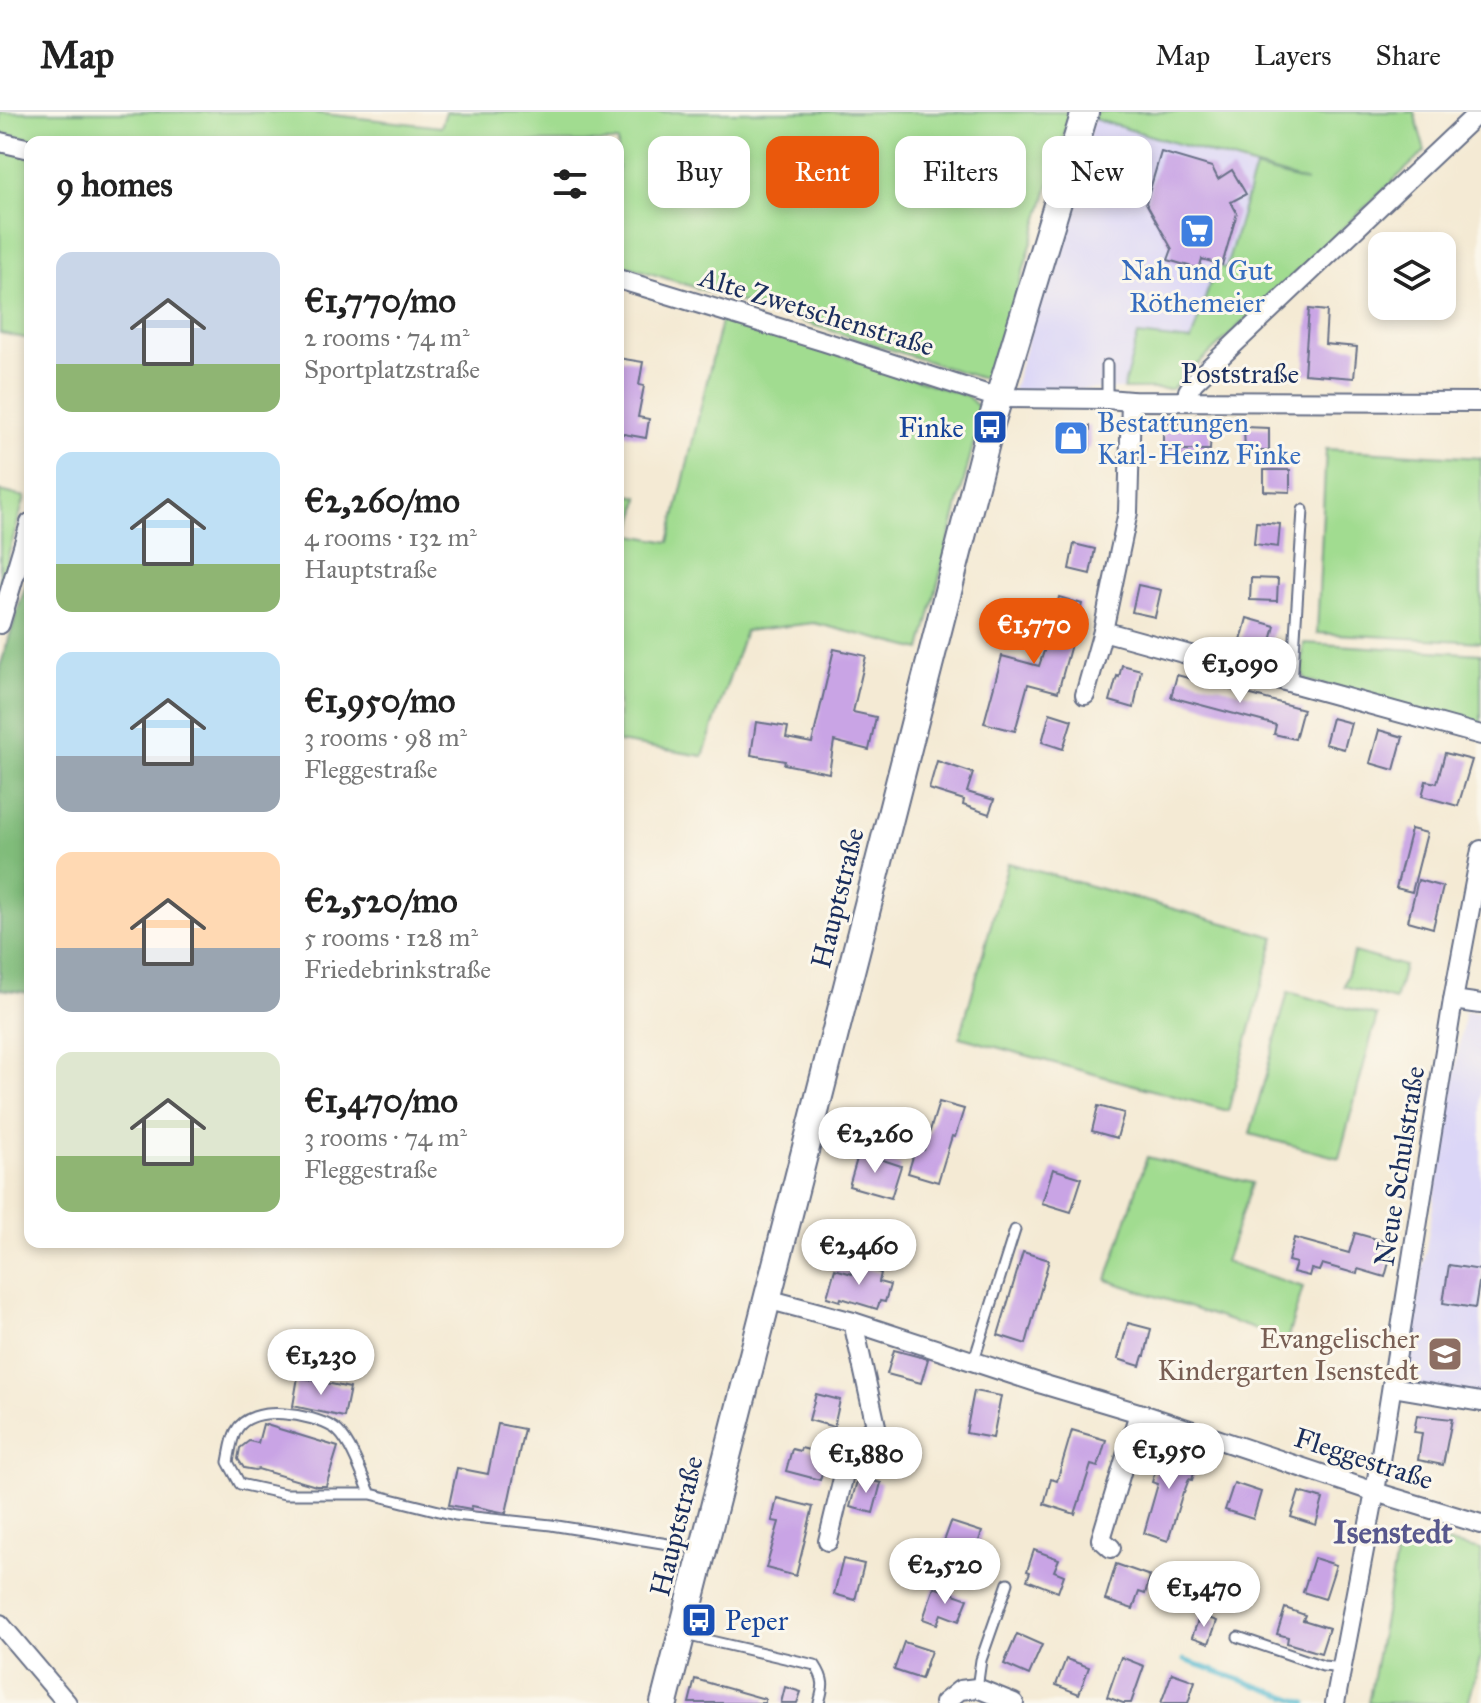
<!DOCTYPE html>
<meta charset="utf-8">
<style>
:root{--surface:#fff;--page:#f2f2f2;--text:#222;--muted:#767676;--line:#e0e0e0;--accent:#ea580c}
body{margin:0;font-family:"IM FELL Great Primer",serif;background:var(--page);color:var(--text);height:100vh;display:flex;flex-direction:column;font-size:30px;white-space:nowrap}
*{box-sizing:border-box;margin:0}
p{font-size:26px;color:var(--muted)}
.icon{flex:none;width:44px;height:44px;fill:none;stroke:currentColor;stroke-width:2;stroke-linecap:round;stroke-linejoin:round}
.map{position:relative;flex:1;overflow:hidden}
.panel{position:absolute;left:24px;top:24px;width:600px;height:1112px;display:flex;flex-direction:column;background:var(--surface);border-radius:16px;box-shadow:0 4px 12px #0003}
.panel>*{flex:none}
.top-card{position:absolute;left:648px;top:24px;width:712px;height:72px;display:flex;gap:16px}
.controls{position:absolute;left:1368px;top:120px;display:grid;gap:16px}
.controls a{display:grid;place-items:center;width:88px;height:88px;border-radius:16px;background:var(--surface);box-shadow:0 4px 12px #0003;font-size:40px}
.price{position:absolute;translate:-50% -68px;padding:0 18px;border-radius:28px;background:#fff;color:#222;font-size:26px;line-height:52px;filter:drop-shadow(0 2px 4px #0008)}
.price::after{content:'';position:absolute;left:50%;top:48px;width:24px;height:18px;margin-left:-12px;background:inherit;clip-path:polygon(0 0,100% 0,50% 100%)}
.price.current{background:var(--accent);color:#fff}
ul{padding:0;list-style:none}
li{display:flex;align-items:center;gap:24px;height:200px;padding:0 32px}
li span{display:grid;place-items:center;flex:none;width:224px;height:160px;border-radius:16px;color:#555}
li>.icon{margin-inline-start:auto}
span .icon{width:96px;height:96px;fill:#fffc;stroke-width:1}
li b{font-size:34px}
h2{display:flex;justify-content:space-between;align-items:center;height:96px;padding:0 32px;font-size:34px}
.tag{padding:0 28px;border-radius:16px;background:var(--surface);box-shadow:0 4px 12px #0003;font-size:28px;line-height:72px}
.tag.current{background:var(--accent);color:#fff}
header{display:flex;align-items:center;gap:48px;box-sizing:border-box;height:112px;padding:0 40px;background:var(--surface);border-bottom:2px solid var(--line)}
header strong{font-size:38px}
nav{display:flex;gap:44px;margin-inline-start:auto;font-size:28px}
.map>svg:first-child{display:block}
</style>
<header>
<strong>Map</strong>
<nav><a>Map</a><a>Layers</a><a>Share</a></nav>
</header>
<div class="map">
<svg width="1481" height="1591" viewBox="0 0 1481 1591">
<rect width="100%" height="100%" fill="#fbf7ec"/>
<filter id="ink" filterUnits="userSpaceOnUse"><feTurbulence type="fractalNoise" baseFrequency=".0125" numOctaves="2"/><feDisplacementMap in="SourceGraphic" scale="16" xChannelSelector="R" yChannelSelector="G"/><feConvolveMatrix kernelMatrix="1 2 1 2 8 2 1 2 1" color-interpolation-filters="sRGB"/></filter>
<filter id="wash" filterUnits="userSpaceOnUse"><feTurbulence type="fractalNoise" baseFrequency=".006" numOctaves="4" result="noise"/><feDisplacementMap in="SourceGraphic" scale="32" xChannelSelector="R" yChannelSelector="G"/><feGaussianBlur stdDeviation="1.8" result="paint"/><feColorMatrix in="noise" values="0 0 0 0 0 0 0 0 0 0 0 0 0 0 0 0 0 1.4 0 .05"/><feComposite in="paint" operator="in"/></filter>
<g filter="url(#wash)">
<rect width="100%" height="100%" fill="#f4ead4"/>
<g fill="#dbd6f7">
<path d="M1094 7 1255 56 1226 157 1216 155 1191 230 1124 270 1123 277 1013 278Z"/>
<path d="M1465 899 1481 901V1284L1414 1273 1408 1267 1406 1260Z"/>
</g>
<g fill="#a1dc90" stroke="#5e8677" stroke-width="2">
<path d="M0 0H306L441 15 446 0H1071L991 266H980L618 151V30H49L0 21Z"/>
<path d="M1096 0H1414L1425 39 1172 277H1123L1138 223 1191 229 1216 154 1226 156 1255 56 1307 70 1094 7Z"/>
<path d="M0 38 30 45V227L0 221Z"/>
<path d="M722 205 967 284 982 298 921 538 814 511 745 519 703 644 618 630V381L639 385 632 423 669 430Z"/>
<path d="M1326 337 1481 346V530L1317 521Z"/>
<path d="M0 379 25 385 0 472Z"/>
<path d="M1304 531 1481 542V615L1306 568 1301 559Z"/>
<path d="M1008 751 1275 825 1228 999 960 925Z"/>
<path d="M1354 840 1404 854 1395 888 1344 874Z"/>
<path d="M1288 880 1377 904 1339 1046 1250 1022Z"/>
<path d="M1147 1045 1252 1071 1225 1150 1303 1175 1287 1228 1107 1168Z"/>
<path d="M1417 1427 1458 1433 1481 1438V1544L1468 1591H1368L1396 1443 1406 1430Z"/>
</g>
<path fill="#80bc7a" stroke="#4e766c" stroke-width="2" d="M30 459V881L0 877V555Z"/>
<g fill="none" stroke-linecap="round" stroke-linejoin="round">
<path stroke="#51b8cf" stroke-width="5" d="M1184 1548 1306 1591"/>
</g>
<g id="blocks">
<g fill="#c9a4e5">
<path d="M1161 40 1212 55 1218 67 1232 58 1246 82 1231 90 1237 101 1222 153 1202 147 1199 157 1168 148 1172 137 1146 91Z"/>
<path d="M1309 197 1327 199 1325 232 1357 235 1354 266 1304 262Z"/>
<path d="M618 246 643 250 639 273 644 274 638 305 649 307 646 326 618 321Z"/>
<path d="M1163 310 1184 311 1183 315H1211L1210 338H1163Z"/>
<rect x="1061" y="314" width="29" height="23"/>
<path d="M1244 315 1269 316V339H1245Z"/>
<path d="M1264 358H1290V380L1264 379Z"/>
<path d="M1256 410 1280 412 1278 435 1254 432Z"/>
<path d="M1074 432 1095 437 1090 462 1069 457Z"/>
<path d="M1251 466 1278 467 1277 489 1250 488Z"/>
<path d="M1138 473 1161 478 1155 505 1132 500Z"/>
<path d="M1059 485 1082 492 1058 580 1028 572 1015 619 984 611 1002 544 1039 554 1050 521 1024 514 1028 500 1053 507Z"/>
<path d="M1247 506 1275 514 1269 537 1241 529Z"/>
<path d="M834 537 866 544 853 600 876 605 869 638 834 629 829 661 784 652 785 649 751 643 756 610 788 615 786 626 812 631Z"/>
<path d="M1122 553 1141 558 1134 596 1110 589 1117 564 1119 565Z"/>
<path d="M1177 563 1303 597 1295 627 1274 622 1276 613 1171 585Z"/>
<path d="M1050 601 1072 608 1063 637 1042 630Z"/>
<path d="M1332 606 1351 611 1344 637 1325 632Z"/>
<path d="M1379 618 1403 625 1394 658 1370 651Z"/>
<path d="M1445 641 1472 648 1458 694 1422 684 1426 669 1437 671Z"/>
<path d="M937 649 973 661 967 680 994 688 989 702 963 693 964 688 929 677Z"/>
<path d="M1411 717 1427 721 1412 780 1396 776Z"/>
<path d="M1418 768 1443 775 1433 816 1408 809Z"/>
<path d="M939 990 964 997 955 1025 952 1024 938 1070 908 1061 916 1035 924 1038Z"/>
<path d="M1098 994 1124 1001 1117 1026 1092 1019Z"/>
<path d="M859 1040 901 1054 891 1086 849 1074Z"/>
<path d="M1053 1057 1082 1066 1071 1100 1042 1091Z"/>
<path d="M1355 1121 1394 1132 1385 1165 1358 1157 1357 1162 1322 1152 1319 1159 1311 1157 1309 1164 1293 1160 1296 1151 1288 1149 1294 1126 1349 1141Z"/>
<path d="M1023 1140 1049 1148 1026 1232 998 1223Z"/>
<path d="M854 1153 881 1161 879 1170 890 1173 885 1190 880 1189 877 1197 841 1186 840 1189 827 1185 835 1157 852 1162Z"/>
<path d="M1449 1153 1481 1158 1475 1196 1443 1191Z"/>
<path d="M1128 1211 1151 1217 1145 1244H1143L1140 1254 1118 1247Z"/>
<path d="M894 1238 928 1247 921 1271 887 1262Z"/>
<path d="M298 1265 350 1276 344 1305 293 1294Z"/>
<path d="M974 1279 1001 1284 993 1326 966 1321Z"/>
<path d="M816 1282 840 1288 834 1315 809 1308Z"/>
<path d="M1417 1303 1452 1307 1443 1353 1418 1348 1422 1321 1414 1320Z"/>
<path d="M263 1312 338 1335 326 1374H316L258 1357 255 1358 244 1356 238 1347 240 1336 249 1329 258 1331Z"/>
<path d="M498 1312 524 1317 506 1401 472 1394 471 1397 449 1393 457 1356 488 1362Z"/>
<path d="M1072 1318 1106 1328 1098 1355 1091 1353 1075 1402 1044 1392 1051 1367 1057 1369Z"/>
<path d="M801 1336 821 1341 820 1344 826 1346 820 1368 786 1359 792 1337 800 1339Z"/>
<path d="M1162 1336 1198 1347 1192 1368 1189 1367 1184 1380H1183L1168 1429 1144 1421 1158 1372 1152 1370Z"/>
<path d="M858 1365 881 1371 873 1401 850 1395Z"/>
<path d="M1234 1371 1261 1380 1253 1407 1225 1398Z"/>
<path d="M1299 1380 1323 1387 1316 1413 1291 1405Z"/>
<path d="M777 1386 813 1395 796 1464 766 1456 779 1410 772 1409Z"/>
<path d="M951 1410 982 1420 973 1446 942 1435Z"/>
<path d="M1034 1438 1059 1447 1054 1459 1064 1463 1058 1480 1027 1468 1030 1460 1027 1459Z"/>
<path d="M1314 1446 1336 1453 1325 1487 1303 1480Z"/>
<path d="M843 1447 864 1452 855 1488 834 1482Z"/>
<path d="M1116 1452 1150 1464 1145 1482 1139 1480 1133 1497 1105 1488Z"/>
<path d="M934 1475 968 1487 959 1509 941 1502 937 1512 923 1507Z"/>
<path d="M1285 1496 1305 1503 1303 1508 1329 1516 1321 1541 1287 1531 1288 1525 1277 1522Z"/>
<path d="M1200 1503 1217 1509 1209 1531 1192 1525Z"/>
<path d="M1017 1522 1042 1533 1029 1563 1004 1552Z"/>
<path d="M904 1530 931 1539 921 1567 894 1558Z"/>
<path d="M1121 1545 1144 1554 1131 1591H1123L1107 1585Z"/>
<path d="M1066 1547 1089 1555 1079 1582 1056 1573Z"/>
<path d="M1172 1561 1195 1569 1188 1591H1161Z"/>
<path d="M695 1567 765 1587V1591H689Z"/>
<path d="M785 1575 801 1580 797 1591H781Z"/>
</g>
</g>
</g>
<g filter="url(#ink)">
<use href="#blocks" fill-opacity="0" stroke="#677087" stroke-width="2"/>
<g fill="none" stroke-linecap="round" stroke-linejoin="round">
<defs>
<g id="service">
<path d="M1107 287V253"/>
<path d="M1292 572 1303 398"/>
<path d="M974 1248 1015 1118"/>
<path d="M371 1382C362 1365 350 1326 334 1316 312 1302 251 1291 236 1319 231 1328 230 1341 228 1350L240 1372 285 1382H371L455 1403 551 1413 699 1437"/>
<path d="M685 1523 815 1553C825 1568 824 1574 819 1591"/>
<path d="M1238 1525 1323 1554 1343 1556"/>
<path d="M977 1576 981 1548 1008 1471"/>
</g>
<g id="minor">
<path d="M0 30 30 37"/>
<path d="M618 167 825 230 998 286 1107 287 1131 289 1481 290"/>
<path d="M1187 289 1188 279 1194 270 1479 0"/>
<path d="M0 512 30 411"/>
<path d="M1103 519 1481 623"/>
<path d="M1085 583 1103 519 1128 400 1131 289"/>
<path d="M1453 888 1481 892"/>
<path d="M767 1187 853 1210 1042 1272 1139 1301 1375 1380 1481 1412"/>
<path d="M1392 1275 1481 1290"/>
<path d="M828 1429 850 1337 876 1314 853 1210"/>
<path d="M1111 1436 1101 1427 1139 1301"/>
<path d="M0 1512 67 1591"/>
<path d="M944 1591 960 1578 977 1576 1014 1591"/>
<path d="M1335 1591 1375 1380 1453 888 1481 738"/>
</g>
<path id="secondary" d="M664 1591 990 315 1085 0"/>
</defs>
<use href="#service" stroke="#677087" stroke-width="13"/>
<use href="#minor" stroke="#677087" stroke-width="22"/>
<use href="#secondary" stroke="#677087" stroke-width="30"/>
<use href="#service" stroke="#fff" stroke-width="9"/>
<use href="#minor" stroke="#fff" stroke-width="18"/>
<use href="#secondary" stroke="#fff" stroke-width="26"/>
</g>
</g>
<defs>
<symbol id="supermarket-square" viewBox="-11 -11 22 22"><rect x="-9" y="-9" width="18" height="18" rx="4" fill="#3f7fe0" stroke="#fbf7ec"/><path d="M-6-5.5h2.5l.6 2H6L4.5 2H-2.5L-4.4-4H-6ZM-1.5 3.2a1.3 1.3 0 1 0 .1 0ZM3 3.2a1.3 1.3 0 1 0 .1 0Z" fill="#fff"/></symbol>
<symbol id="bus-square" viewBox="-11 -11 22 22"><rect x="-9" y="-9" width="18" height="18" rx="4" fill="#1a4fb4" stroke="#fbf7ec"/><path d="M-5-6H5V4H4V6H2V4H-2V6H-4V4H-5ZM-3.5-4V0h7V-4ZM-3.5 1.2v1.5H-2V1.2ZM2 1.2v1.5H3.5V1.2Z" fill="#fff"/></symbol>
<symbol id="shop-square" viewBox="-11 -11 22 22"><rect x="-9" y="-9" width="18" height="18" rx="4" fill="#3f7fe0" stroke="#fbf7ec"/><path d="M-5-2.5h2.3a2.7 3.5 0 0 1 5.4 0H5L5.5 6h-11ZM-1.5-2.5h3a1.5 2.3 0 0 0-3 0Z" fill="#fff"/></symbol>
<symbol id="school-square" viewBox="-11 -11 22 22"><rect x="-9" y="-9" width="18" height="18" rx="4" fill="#8d6e63" stroke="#fbf7ec"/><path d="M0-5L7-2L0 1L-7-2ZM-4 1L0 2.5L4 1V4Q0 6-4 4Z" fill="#fff"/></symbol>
</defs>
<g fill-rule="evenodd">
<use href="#supermarket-square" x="1177" y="99" width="40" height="40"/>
<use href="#bus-square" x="970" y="295" width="40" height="40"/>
<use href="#shop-square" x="1051" y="306" width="40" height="40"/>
<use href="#school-square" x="1425" y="1222" width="40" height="40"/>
<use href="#bus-square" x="679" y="1488" width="40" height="40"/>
</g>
<g text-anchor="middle" stroke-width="6" stroke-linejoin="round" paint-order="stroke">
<g font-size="28" fill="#366cbe" stroke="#fbf7ec">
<text x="1197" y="168">Nah und Gut<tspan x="1197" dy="32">Röthemeier</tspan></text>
<text x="1097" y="320" text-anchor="start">Bestattungen<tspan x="1097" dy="32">Karl-Heinz Finke</tspan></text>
</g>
<g font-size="28" fill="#1b2f5e" stroke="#fbf7ec">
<text transform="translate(817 199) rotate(17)" y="10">Alte Zwetschenstraße</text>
<text x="1240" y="271">Poststraße</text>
<text transform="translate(837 786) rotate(-76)" y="10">Hauptstraße</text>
<text transform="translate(1399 1054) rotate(-81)" y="10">Neue Schulstraße</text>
<text transform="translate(1364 1346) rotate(18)" y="10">Fleggestraße</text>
<text transform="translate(676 1414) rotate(-76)" y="10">Hauptstraße</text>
</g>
<g font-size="28" fill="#164399" stroke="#fbf7ec" text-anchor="end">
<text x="964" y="325">Finke</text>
<text x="725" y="1518" text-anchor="start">Peper</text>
</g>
<g font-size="28" fill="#785e54" stroke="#fbf7ec" text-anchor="end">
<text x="1419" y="1236">Evangelischer<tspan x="1419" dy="32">Kindergarten Isenstedt</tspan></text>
</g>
<g font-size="32" font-weight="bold" fill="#58588d" stroke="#fbf7ec">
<text x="1393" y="1431">Isenstedt</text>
</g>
</g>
</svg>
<div class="controls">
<a><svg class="icon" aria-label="layers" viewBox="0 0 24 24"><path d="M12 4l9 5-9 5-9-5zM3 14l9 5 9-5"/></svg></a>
</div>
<b class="price current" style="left:1034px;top:554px">€1,770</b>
<b class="price" style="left:1240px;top:593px">€1,090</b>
<b class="price" style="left:875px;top:1063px">€2,260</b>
<b class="price" style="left:859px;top:1175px">€2,460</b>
<b class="price" style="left:321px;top:1285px">€1,230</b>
<b class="price" style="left:1169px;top:1379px">€1,950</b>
<b class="price" style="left:866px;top:1383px">€1,880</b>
<b class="price" style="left:945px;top:1494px">€2,520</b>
<b class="price" style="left:1204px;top:1517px">€1,470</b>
<div class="top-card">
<a class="tag">Buy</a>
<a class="tag current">Rent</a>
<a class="tag">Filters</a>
<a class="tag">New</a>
</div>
<section class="panel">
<h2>9 homes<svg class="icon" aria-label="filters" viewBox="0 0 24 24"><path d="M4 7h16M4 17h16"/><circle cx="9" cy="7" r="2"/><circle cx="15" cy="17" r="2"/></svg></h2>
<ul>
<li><span style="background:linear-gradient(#c9d6e8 70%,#8fb573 0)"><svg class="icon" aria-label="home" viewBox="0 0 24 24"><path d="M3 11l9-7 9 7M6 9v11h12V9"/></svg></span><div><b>€1,770/mo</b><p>2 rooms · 74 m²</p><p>Sportplatzstraße</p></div></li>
<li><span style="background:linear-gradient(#bfe0f5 70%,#8fb573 0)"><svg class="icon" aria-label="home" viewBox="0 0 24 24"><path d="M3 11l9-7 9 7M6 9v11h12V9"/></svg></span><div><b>€2,260/mo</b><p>4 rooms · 132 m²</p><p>Hauptstraße</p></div></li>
<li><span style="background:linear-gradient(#bfe0f5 65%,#9aa5b1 0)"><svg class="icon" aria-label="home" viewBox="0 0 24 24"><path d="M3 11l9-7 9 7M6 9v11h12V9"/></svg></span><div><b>€1,950/mo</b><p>3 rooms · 98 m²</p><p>Fleggestraße</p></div></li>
<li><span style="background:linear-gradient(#ffd9b3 60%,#9aa5b1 0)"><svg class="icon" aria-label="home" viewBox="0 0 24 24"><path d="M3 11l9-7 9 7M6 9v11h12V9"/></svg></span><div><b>€2,520/mo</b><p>5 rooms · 128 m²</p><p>Friedebrinkstraße</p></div></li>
<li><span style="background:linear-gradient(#dfe7d0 65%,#8fb573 0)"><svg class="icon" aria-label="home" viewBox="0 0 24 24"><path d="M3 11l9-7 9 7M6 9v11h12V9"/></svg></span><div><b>€1,470/mo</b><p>3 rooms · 74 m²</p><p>Fleggestraße</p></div></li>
</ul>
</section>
</div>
